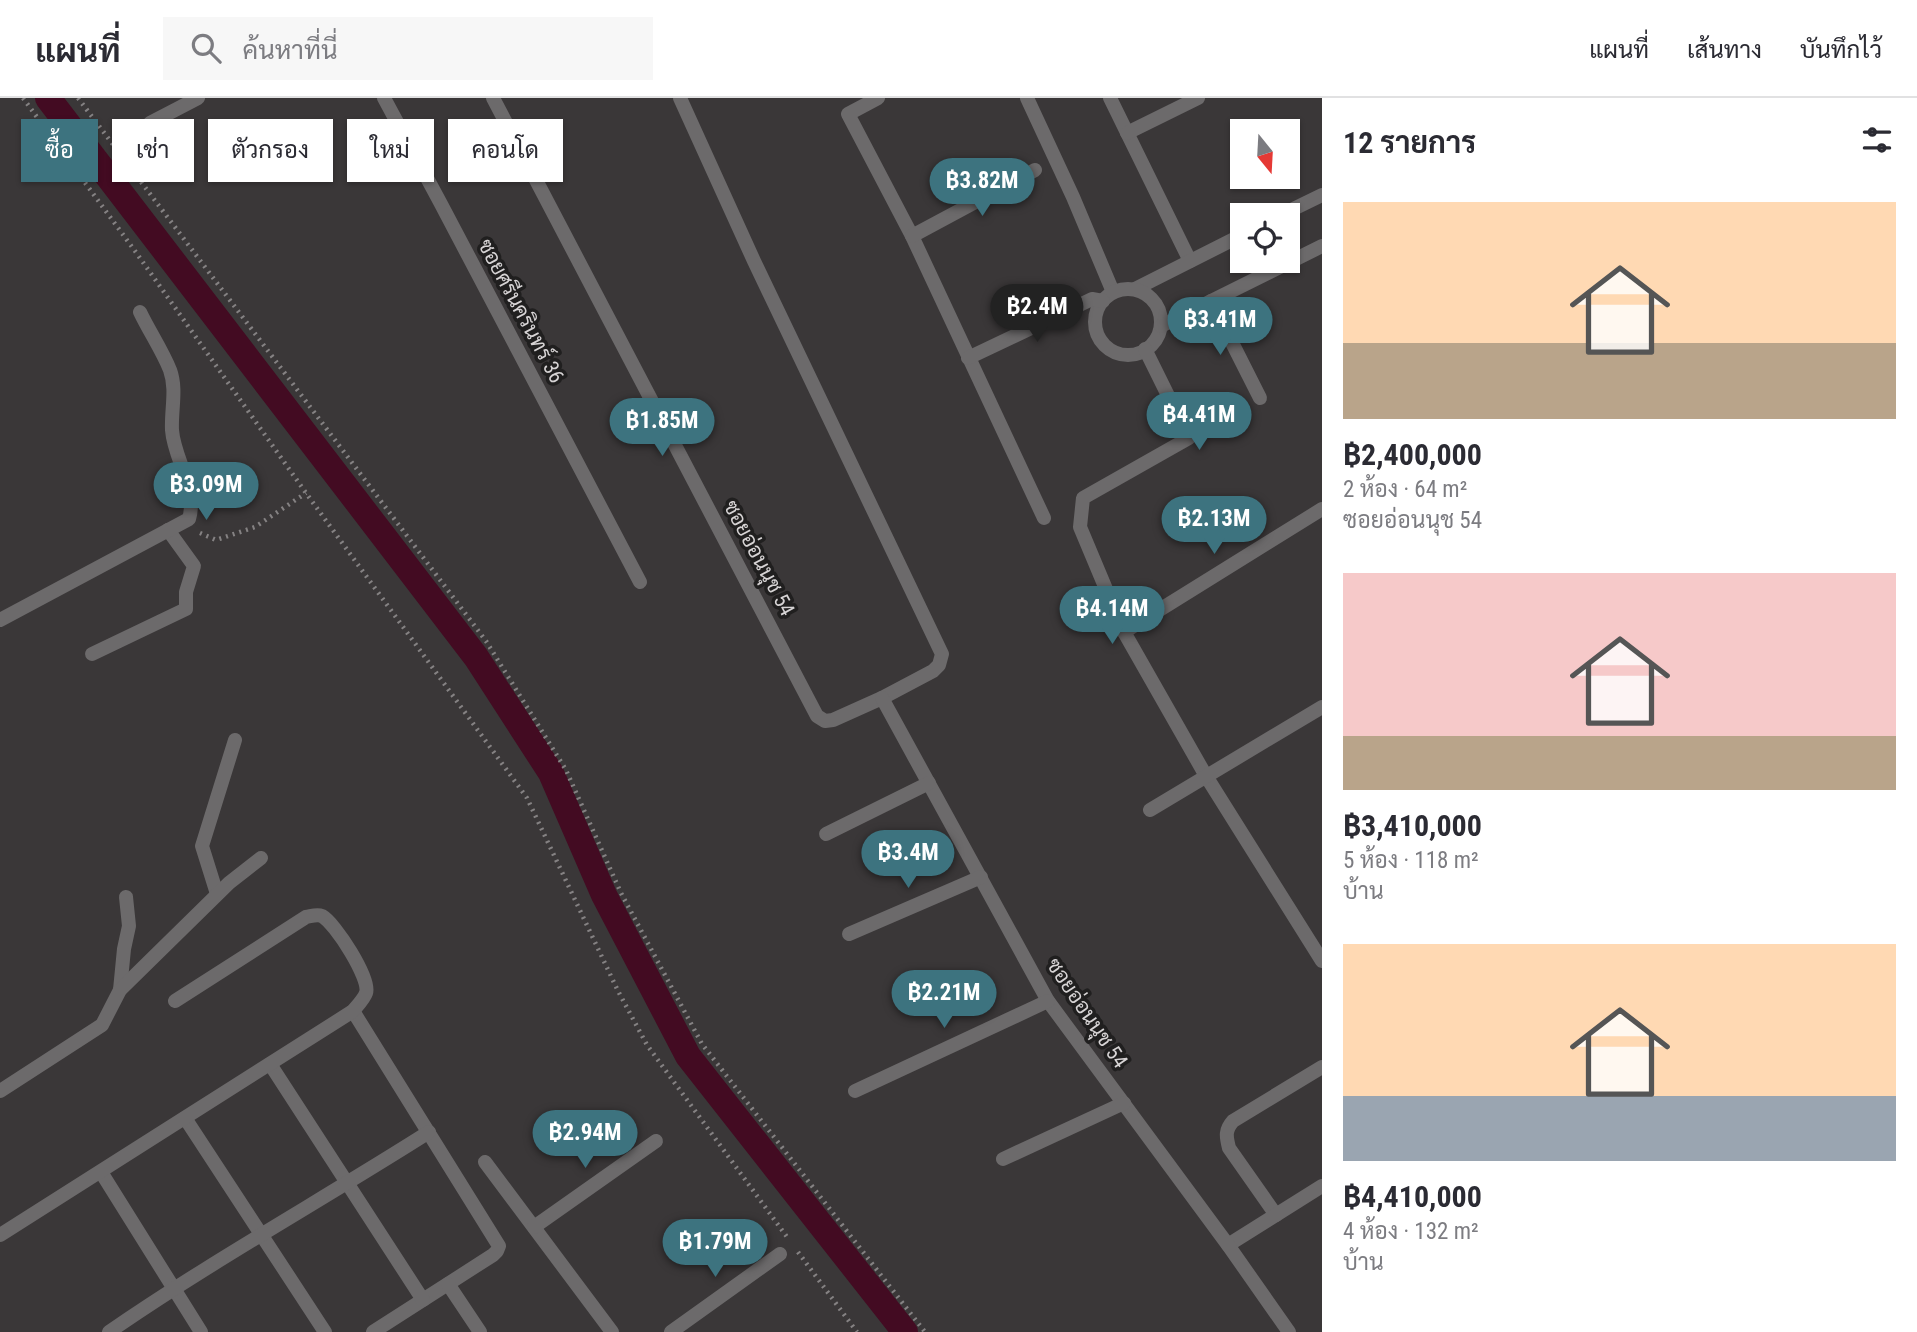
<!DOCTYPE html>
<html lang="th">
<meta charset="utf-8">
<style>
:root{--surface:#fff;--page:#f7f7f7;--text:#2b2b33;--muted:#7c7c81;--line:#e1e1e2;--accent:#3d737f}
body{margin:0;font-family:"Roboto Condensed",Sarabun,sans-serif;background:var(--page);color:var(--text);height:100vh;display:flex;flex-direction:column;font-size:26px;white-space:nowrap}
*{box-sizing:border-box;margin:0}
p{font-size:23px;color:var(--muted)}
.icon{flex:none;width:38px;height:38px;fill:none;stroke:currentColor;stroke-width:2;stroke-linecap:round;stroke-linejoin:round}
.map{position:relative;flex:1;overflow:hidden}
.side{display:flex;flex-direction:column;background:var(--surface);width:595px}
.side>*{flex:none}
.top-card{position:absolute;left:21px;top:21px;width:665px;height:63px;display:flex;gap:14px}
.needle{width:46px;rotate:162deg}
.buttons{position:absolute;left:1230px;top:21px;display:grid;gap:14px}
.buttons a{display:grid;place-items:center;width:70px;height:70px;border-radius:0px;background:var(--surface);box-shadow:0 2px 5px #0004;font-size:35px}
.price{position:absolute;translate:-50% -60px;padding:0 16px;border-radius:24px;background:var(--accent);color:#fff;font-size:23px;line-height:46px;filter:drop-shadow(0 2px 4px #0008)}
.price::after{content:'';position:absolute;left:50%;top:42px;width:21px;height:16px;margin-left:-10px;background:inherit;clip-path:polygon(0 0,100% 0,50% 100%)}
.price.active{background:#222;color:#fff}
ul{padding:0;list-style:none}
li{display:grid;align-content:center;gap:14px;height:371px;padding:0 21px}
li span{display:grid;place-items:center;height:217px;border-radius:0px;color:#555}
li>.icon{margin-inline-start:auto}
span .icon{width:126px;height:126px;fill:#fffc;stroke-width:1}
li b{font-size:30px}
h2{display:flex;justify-content:space-between;align-items:center;height:84px;padding:0 21px;font-size:30px}
.tag{padding:0 24px;border-radius:0px;background:var(--surface);box-shadow:0 2px 5px #0004;font-size:24px;line-height:63px}
.tag.active{background:var(--accent);color:#fff}
header{display:flex;align-items:center;gap:42px;box-sizing:border-box;height:98px;padding:0 35px;background:var(--surface);border-bottom:2px solid var(--line)}
header strong{font-size:33px}
nav{display:flex;gap:38px;margin-inline-start:auto;font-size:24px}
.search{width:490px;height:63px;background:var(--page);display:flex;align-items:center;gap:18px;box-sizing:border-box;padding:0 24px;border-radius:0px;color:var(--muted);font-size:26px}
main{display:flex;flex:1;min-height:0}
.map>svg:first-child{display:block}
</style>
<header>
<strong>แผนที่</strong>
<div class="search"><svg class="icon" aria-label="search" viewBox="0 0 24 24"><circle cx="10" cy="10" r="6"/><path d="M15 15l6 6"/></svg>ค้นหาที่นี่</div>
<nav><a>แผนที่</a><a>เส้นทาง</a><a>บันทึกไว้</a></nav>
</header>
<main>
<div class="map">
<svg width="1322" height="1234" viewBox="0 0 1322 1234">
<rect width="100%" height="100%" fill="#3a3738"/>
<g fill="none" stroke-linecap="round" stroke-linejoin="round">
<path stroke="#430b22" stroke-width="26" d="M48 0 476 559 551 675 604 797 688 958 905 1234"/>
<g stroke="#858283" stroke-width="4.5" stroke-dasharray="2 5" stroke-linecap="butt">
<path d="M23 0 135 153 306 395 527 700 618 893 647 947 787 1139"/>
<path d="M78 0 486 543 566 672 621 795 702 946 925 1234"/>
<path d="M200 435 216 442 255 429 306 395"/>
<path d="M798 1154 857 1234"/>
</g>
<g stroke="#6c6a6b" stroke-width="14">
<path d="M92 556 186 511V494L194 468 168 432"/>
<path d="M217 796 202 748 235 642"/>
<path d="M120 892 124 851 129 828 126 799"/>
<path d="M353 913 499 1148 497 1153 493 1157 373 1234"/>
<path d="M270 966 423 1202"/>
<path d="M0 993 102 927 120 892 229 785 261 760"/>
<path d="M185 1020 325 1234"/>
<path d="M101 1074 201 1234"/>
<path d="M1276 1117 1229 1050C1226 1038 1225 1032 1233 1023L1322 969"/>
<path d="M0 1137 353 913C357 908 364 901 366 895 371 881 335 825 322 818 317 816 312 818 306 819L175 903"/>
<path d="M1228 1147 1322 1088"/>
<path d="M448 1186 480 1234"/>
<path d="M109 1234C212 1163 322 1102 429 1034"/>
</g>
<g stroke="#6c6a6b" stroke-width="14">
<path d="M384 0 441 106 640 484"/>
<path d="M493 0 817 618 825 623 833 622 882 600 933 573 939 567 942 556 754 163 680 0"/>
<path d="M878 0 848 16 912 138 1044 420"/>
<path d="M1027 0 1073 99 1113 194"/>
<path d="M1110 0 1190 163"/>
<path d="M150 25 198 0"/>
<path d="M1127 35 1198 0"/>
<path d="M1281 117 1322 97"/>
<path d="M912 138 1035 72"/>
<path d="M1135 191 1242 137"/>
<circle cx="1128" cy="224" r="33"/>
<path d="M1211 203 1260 300"/>
<path d="M1161 228 1322 148"/>
<path d="M1145 251 1189 340 1083 400 1080 429 1124 534 1206 678 1322 863"/>
<path d="M968 260 1092 201 1103 203"/>
<path d="M0 522 189 421C198 390 174 362 172 332 171 312 177 291 170 272 162 252 149 233 140 214"/>
<path d="M1124 534 1322 411"/>
<path d="M882 600 1048 903 1228 1147 1289 1234"/>
<path d="M1150 712 1322 609"/>
<path d="M826 736 929 685"/>
<path d="M849 836 981 779"/>
<path d="M855 993 1048 903"/>
<path d="M1003 1061 1124 1005"/>
<path d="M485 1064 612 1234"/>
<path d="M534 1129 656 1043"/>
<path d="M671 1234 780 1156"/>
</g>
</g>
<g text-anchor="middle" stroke-width="7" stroke-linejoin="round" paint-order="stroke">
<g font-size="21" fill="#d7d4d5" stroke="#201f1f">
<text transform="translate(521 213) rotate(62)" y="7">ซอยศรีนครินทร์ 36</text>
<text transform="translate(759 460) rotate(62)" y="7">ซอยอ่อนนุช 54</text>
<text transform="translate(1087 915) rotate(56)" y="7">ซอยอ่อนนุช 54</text>
</g>
</g>
</svg>
<div class="buttons">
<a><svg class="needle" viewBox="-14 -14 28 28"><path d="M0-13l5 13h-10z" fill="#e53935"/><path d="M0 13l5-13h-10z" fill="#7c7c81"/></svg></a>
<a><svg class="icon" aria-label="locate" viewBox="0 0 24 24"><circle cx="12" cy="12" r="6"/><path d="M12 2v4M12 18v4M2 12h4M18 12h4"/></svg></a>
</div>
<b class="price" style="left:982px;top:120px">฿3.82M</b>
<b class="price active" style="left:1037px;top:246px">฿2.4M</b>
<b class="price" style="left:1220px;top:259px">฿3.41M</b>
<b class="price" style="left:1199px;top:354px">฿4.41M</b>
<b class="price" style="left:662px;top:360px">฿1.85M</b>
<b class="price" style="left:206px;top:424px">฿3.09M</b>
<b class="price" style="left:1214px;top:458px">฿2.13M</b>
<b class="price" style="left:1112px;top:548px">฿4.14M</b>
<b class="price" style="left:908px;top:792px">฿3.4M</b>
<b class="price" style="left:944px;top:932px">฿2.21M</b>
<b class="price" style="left:585px;top:1072px">฿2.94M</b>
<b class="price" style="left:715px;top:1181px">฿1.79M</b>
<div class="top-card">
<a class="tag active">ซื้อ</a>
<a class="tag">เช่า</a>
<a class="tag">ตัวกรอง</a>
<a class="tag">ใหม่</a>
<a class="tag">คอนโด</a>
</div>
</div>
<section class="side">
<h2>12 รายการ<svg class="icon" aria-label="filters" viewBox="0 0 24 24"><path d="M4 7h16M4 17h16"/><circle cx="9" cy="7" r="2"/><circle cx="15" cy="17" r="2"/></svg></h2>
<ul>
<li><span style="background:linear-gradient(#ffd9b3 65%,#b9a48a 0)"><svg class="icon" aria-label="home" viewBox="0 0 24 24"><path d="M3 11l9-7 9 7M6 9v11h12V9"/></svg></span><div><b>฿2,400,000</b><p>2 ห้อง · 64 m²</p><p>ซอยอ่อนนุช 54</p></div></li>
<li><span style="background:linear-gradient(#f6c9c9 75%,#b9a48a 0)"><svg class="icon" aria-label="home" viewBox="0 0 24 24"><path d="M3 11l9-7 9 7M6 9v11h12V9"/></svg></span><div><b>฿3,410,000</b><p>5 ห้อง · 118 m²</p><p>บ้าน</p></div></li>
<li><span style="background:linear-gradient(#ffd9b3 70%,#9aa5b1 0)"><svg class="icon" aria-label="home" viewBox="0 0 24 24"><path d="M3 11l9-7 9 7M6 9v11h12V9"/></svg></span><div><b>฿4,410,000</b><p>4 ห้อง · 132 m²</p><p>บ้าน</p></div></li>
</ul>
</section>
</main>
